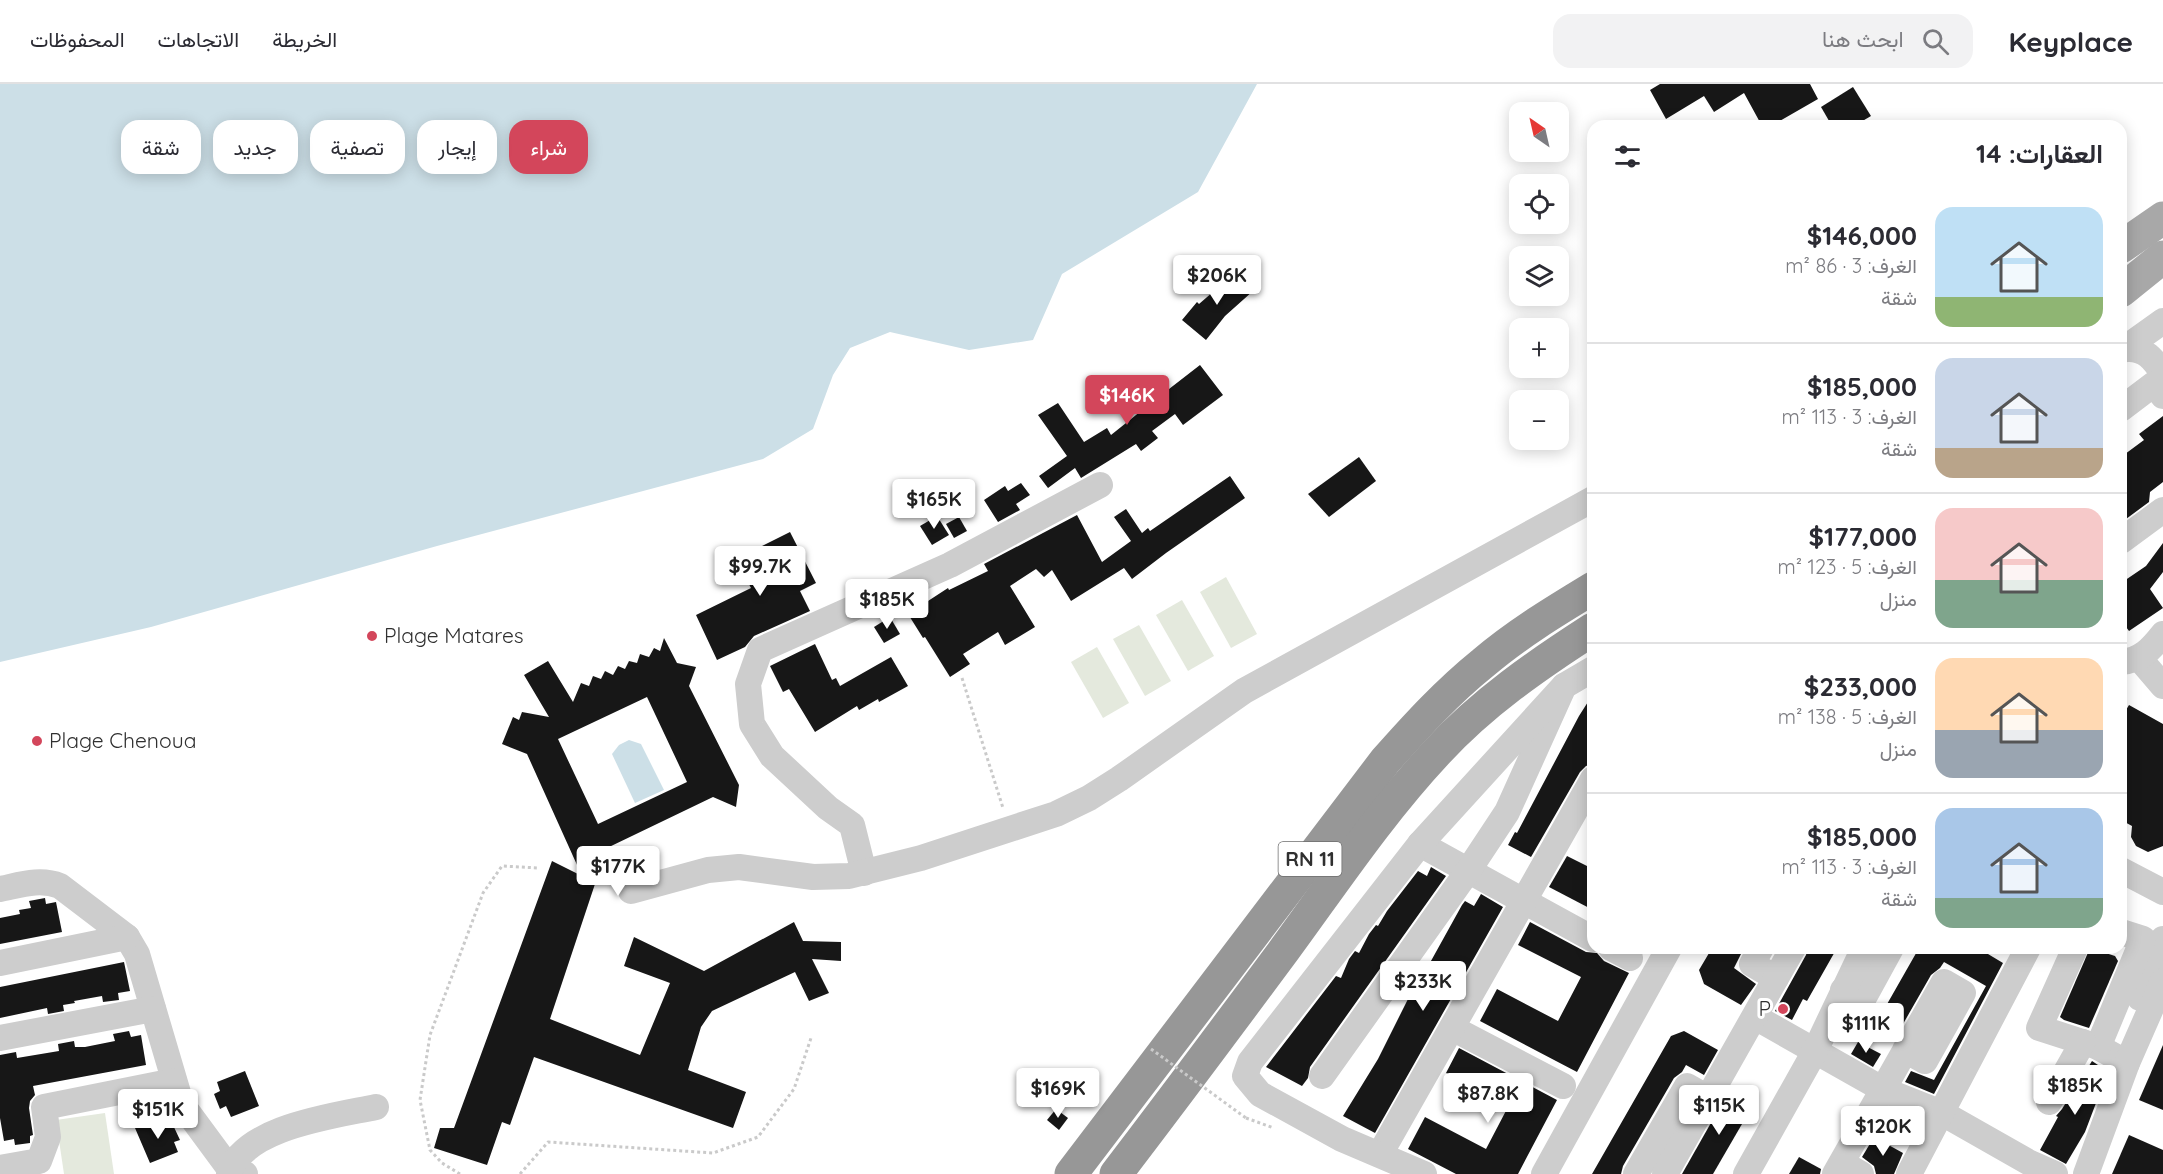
<!DOCTYPE html>
<html lang="ar">
<meta charset="utf-8">
<style>
:root{--surface:#fff;--page:#f2f2f3;--text:#2b2b33;--muted:#7c7c81;--line:#e1e1e2;--accent:#d3465b}
body{margin:0;font-family:Quicksand,Vazirmatn,sans-serif;background:var(--page);color:var(--text);direction:rtl;height:100vh;display:flex;flex-direction:column;font-size:22px;white-space:nowrap}
*{box-sizing:border-box;margin:0}
p{font-size:20px;color:var(--muted)}
.icon{flex:none;width:33px;height:33px;fill:none;stroke:currentColor;stroke-width:2;stroke-linecap:round;stroke-linejoin:round}
.map{position:relative;flex:1;overflow:hidden;direction:ltr}
.sheet{position:absolute;left:1587px;top:36px;width:540px;height:834px;display:flex;flex-direction:column;background:var(--surface);border-radius:18px;box-shadow:0 3px 15px #0003;direction:rtl}
.sheet>*{flex:none}
.hud{position:absolute;left:18px;top:36px;width:570px;height:54px;direction:rtl;display:flex;gap:12px}
.needle{width:39px;rotate:326deg}
.fabs{position:absolute;left:1509px;top:18px;display:grid;gap:12px}
.fabs a{display:grid;place-items:center;width:60px;height:60px;border-radius:12px;background:var(--surface);box-shadow:0 3px 15px #0003;font-size:30px}
.price{position:absolute;translate:-50% -51px;padding:0 14px;border-radius:6px;background:#fff;color:#222;font-size:20px;line-height:39px;filter:drop-shadow(0 2px 3px #0008)}
.price::after{content:'';position:absolute;left:50%;top:36px;width:18px;height:14px;margin-left:-9px;background:inherit;clip-path:polygon(0 0,100% 0,50% 100%)}
.price.selected{background:var(--accent);color:#fff}
ul{padding:0;list-style:none}
li{display:flex;align-items:center;gap:18px;height:150px;padding:0 24px}
li+li{border-top:2px solid var(--line)}
li span{display:grid;place-items:center;flex:none;width:168px;height:120px;border-radius:18px;color:#555}
li>.icon{margin-inline-start:auto}
span .icon{width:72px;height:72px;fill:#fffc;stroke-width:1}
li b{font-size:26px}
h2{display:flex;justify-content:space-between;align-items:center;height:72px;padding:0 24px;font-size:26px}
.chip{padding:0 21px;border-radius:18px;background:var(--surface);box-shadow:0 3px 15px #0003;font-size:21px;line-height:54px}
.chip.selected{background:var(--accent);color:#fff}
header{display:flex;align-items:center;gap:36px;box-sizing:border-box;height:84px;padding:0 30px;background:var(--surface);border-bottom:2px solid var(--line)}
header strong{font-size:28px}
nav{display:flex;gap:33px;margin-inline-start:auto;font-size:21px}
.search{width:420px;height:54px;background:var(--page);display:flex;align-items:center;gap:15px;box-sizing:border-box;padding:0 21px;border-radius:18px;color:var(--muted);font-size:22px}
.map>svg:first-child{display:block}
</style>
<header>
<strong>Keyplace</strong>
<div class="search"><svg class="icon" aria-label="search" viewBox="0 0 24 24"><circle cx="10" cy="10" r="6"/><path d="M15 15l6 6"/></svg>ابحث هنا</div>
<nav><a>الخريطة</a><a>الاتجاهات</a><a>المحفوظات</a></nav>
</header>
<div class="map">
<svg width="2163" height="1090" viewBox="0 0 2163 1090">
<rect width="100%" height="100%" fill="#fff"/>
<g fill="#e4e9dd">
<path d="M1226 493 1257 550 1231 564 1200 508Z"/>
<path d="M1182 516 1214 572 1188 587 1156 531Z"/>
<path d="M1139 541 1171 597 1145 612 1113 555Z"/>
<path d="M1097 563 1129 619 1103 634 1071 578Z"/>
<path d="M105 1029 114 1090H64L56 1036Z"/>
</g>
<g fill="#ccdfe7">
<path d="M0 0H1257L1198 108 1062 190 1033 256 969 266 890 248 850 264 833 291 813 345 763 375 437 462 151 543 0 578Z"/>
<path d="M629 656 641 660 664 706 635 719 612 670 619 661Z"/>
</g>
<g fill="#171717" fill-rule="evenodd">
<path d="M1660 0H1810L1818 15 1771 42H1762L1744 9 1714 28 1704 12 1666 35 1650 6Z"/>
<path d="M1853 3 1871 32 1854 42H1832L1821 23Z"/>
<path d="M1236 188 1253 207 1225 232 1206 256 1182 236 1197 218 1199 220Z"/>
<path d="M1200 281 1223 311 1183 341 1175 330 1152 347 1158 354 1141 367 1136 360 1081 394 1075 384 1048 404 1039 392 1067 372 1038 331 1058 319 1084 358 1107 344 1111 351 1141 327 1138 323 1157 308 1160 312Z"/>
<path d="M2163 332V398L2150 408 2149 418 2126 435 2121 433V373L2144 356 2139 350Z"/>
<path d="M1359 373 1376 397 1329 433 1308 410Z"/>
<path d="M1230 392 1245 414 1166 469 1132 495 1124 484 1071 517 1052 486 1044 493 1036 485 1010 502 1035 543 1005 561 998 548 963 570 970 580 950 593 925 553 923 554 908 530 948 504 949 506 988 487 984 480 1077 431 1102 478 1131 457 1114 433 1126 425 1142 449 1148 444 1150 447Z"/>
<path d="M1021 399 1030 411 1016 420 1020 426 998 438 984 416 1005 402 1008 407Z"/>
<path d="M937 432 949 451 932 461 920 442Z"/>
<path d="M959 433 967 447 954 454 946 440Z"/>
<path d="M790 448 816 499 800 507 810 527 754 552 745 563 717 576 696 531 751 504 736 475Z"/>
<path d="M2163 459V488L2150 505 2163 524 2129 547 2121 536V499L2146 482Z"/>
<path d="M890 533 900 550 884 559 874 543Z"/>
<path d="M664 554 677 579 696 583 689 602 739 701 736 723 713 713 607 764 550 935 640 971 670 899 624 882 634 853 704 887 794 838 803 857 841 858V877L812 875 829 909 809 917 795 888 712 927 701 943 688 986 746 1008 733 1044 534 973 510 1041 502 1038 487 1081 434 1064 440 1044H454L552 777 582 792 527 670 502 660 513 633 519 636 522 628 549 633 524 591 548 577 573 618 581 599 589 602 593 592 601 595 605 587 613 591 618 582 625 585 629 577 637 579 640 570 649 573 654 564 660 567ZM647 613 687 698 598 740 558 655Z"/>
<path d="M815 560 832 596 836 594 840 602 891 573 908 602 879 618 878 615 859 626 857 622 815 648 789 605 783 608 770 582Z"/>
<path d="M1593 610V680L1586 682 1580 688 1531 773 1508 761 1515 748 1517 749 1579 632Z"/>
<path d="M2129 621 2163 640V762L2148 768 2136 762 2131 753 2132 742 2121 736V623L2126 626Z"/>
<path d="M1567 772 1593 785V826L1549 803Z"/>
<path d="M1431 783 1446 792 1310 983 1308 994 1302 1002 1266 983 1336 892 1341 894 1349 875 1355 867 1359 869 1369 850 1376 841 1378 842 1387 827 1418 787 1427 792Z"/>
<path d="M1481 810 1503 823 1375 1049 1343 1032 1378 975 1408 915 1415 903 1416 904 1462 821 1465 817 1474 822Z"/>
<path d="M45 814 46 820 56 818 62 848 0 860V834L20 830 19 826 31 824 29 817Z"/>
<path d="M1530 838 1586 868 1597 869 1604 877 1629 889 1577 988 1480 937 1497 905 1558 937 1581 893 1518 861Z"/>
<path d="M1712 864H1744L1734 884 1756 900 1741 921 1704 900 1699 886Z"/>
<path d="M1808 864H1837L1807 917 1803 915 1792 936 1775 927 1806 871Z"/>
<path d="M1919 864H1978L2003 879 1934 1010 1905 998 1911 987 1934 996 1986 902 1944 878 1940 884 1931 891 1899 947 1878 936Z"/>
<path d="M2090 864 2115 872 2118 877 2089 944 2064 936 2060 933Z"/>
<path d="M124 878 130 907 118 909 119 916 103 918 102 912 74 917 75 919 63 921 64 927 48 930 47 924 0 934V903Z"/>
<path d="M129 947 131 953 141 951 146 981 33 1002 35 1011 30 1017 29 1024 33 1051 30 1052V1059L15 1061 14 1055 4 1057 0 1034V971L16 968 17 974 59 967 58 960 74 957 75 963H85L115 957 113 950Z"/>
<path d="M1684 947 1718 966 1704 991 1686 981 1682 988 1674 994 1623 1082 1621 1090H1592L1671 952Z"/>
<path d="M1858 958 1881 970 1873 983 1851 970Z"/>
<path d="M2163 961V1026L2139 1016Z"/>
<path d="M1459 964 1557 1016 1518 1090H1456L1408 1065 1425 1033 1486 1065 1509 1021 1446 989Z"/>
<path d="M2092 977 2104 985 2098 995 2104 998 2085 1048 2066 1080 2040 1066 2058 1033 2056 1032 2062 1025Z"/>
<path d="M245 987 259 1022 231 1033 226 1022 220 1025 214 1010 220 1007 217 998Z"/>
<path d="M1729 1007 1752 1019 1742 1040 1713 1090H1682Z"/>
<path d="M1056 1025 1068 1034 1059 1046 1047 1036Z"/>
<path d="M163 1033 167 1044 173 1041 180 1056 174 1058 178 1068 150 1079 135 1044Z"/>
<path d="M2129 1051 2163 1066V1090H2112Z"/>
<path d="M1874 1053 1903 1069 1894 1090H1876L1874 1082 1862 1073Z"/>
<path d="M1799 1073 1821 1085 1820 1090H1789Z"/>
</g>
<g fill="none" stroke-linecap="round" stroke-linejoin="round">
<g stroke="#cacaca" stroke-width="3" stroke-dasharray="3 3" stroke-linecap="butt">
<path d="M962 594 1003 724"/>
<path d="M1246 1034 1274 1044"/>
<path d="M460 1090 442 1079 430 1066 420 1016 430 951 483 809 502 782 539 784"/>
<path d="M520 1090 548 1058 713 1069 758 1053 794 1005 811 954"/>
</g>
<g stroke="#cdcdcd" stroke-width="26">
<path d="M2127 265C2145 264 2153 275 2163 289"/>
<path d="M2121 267 2163 237"/>
<path d="M2121 325 2154 300 2163 312"/>
<path d="M2121 457 2163 426"/>
<path d="M2139 574 2163 602"/>
<path d="M2121 578C2142 576 2151 565 2163 550"/>
<path d="M1420 760 1593 855"/>
<path d="M2121 786 2163 808"/>
<path d="M864 789 852 741 828 724 772 672 752 640 748 600 760 566 950 481 1100 401"/>
<path d="M0 805C20 801 40 794 60 802L127 853 137 870 181 1019 226 1080 235 1087 245 1090"/>
<path d="M631 807 708 786 739 783 813 793 849 792 921 774 1056 730 1089 714 1119 695 1244 607 1593 415"/>
<path d="M1611 864 1630 874"/>
<path d="M1761 864 1752 880 1776 894"/>
<path d="M2075 864 2039 944 2098 963 2127 979"/>
<path d="M0 879 127 853"/>
<path d="M1843 906 1862 917 1891 864"/>
<path d="M2140 914 2163 855"/>
<path d="M1755 933 1884 1006 1942 1029 2030 1079 2055 1090"/>
<path d="M1452 944 1563 1002"/>
<path d="M0 954 153 925"/>
<path d="M2098 963 2143 855 2121 848"/>
<path d="M1322 992 1468 787 1507 728 1564 602 1593 585"/>
<path d="M2049 1018 2083 958"/>
<path d="M1380 1070 1593 695"/>
<path d="M1842 1079 1861 1090"/>
<path d="M0 1084 39 1077 48 1053 44 1023 174 997"/>
<path d="M229 1090C243 1043 334 1032 376 1023"/>
<path d="M1424 1090 1342 1055 1260 1010 1245 992 1250 978 1420 760 1564 602"/>
<path d="M1544 1090 1669 864"/>
<path d="M1636 1090 1687 1002 1708 1014"/>
<path d="M1665 1090 1793 864"/>
<path d="M1746 1090 1815 967 1864 864"/>
<path d="M1835 1090C1872 1026 1907 962 1944 898L1963 909 1925 977 1905 966"/>
<path d="M1909 1090 2028 864"/>
<path d="M2086 1090 2127 979 2163 897"/>
</g>
<g stroke="#a8a8a8" stroke-width="33">
<path d="M2121 163 2163 134"/>
<path d="M2121 207 2163 173"/>
</g>
<g stroke="#979797" stroke-width="33">
<path d="M1071 1090 1385 677C1416 642 1447 608 1483 579 1517 550 1555 527 1593 504"/>
<path d="M1116 1090C1172 1017 1227 943 1282 869 1332 801 1379 730 1437 668 1482 619 1537 581 1593 545"/>
</g>
<path stroke="#cacaca" stroke-width="3" stroke-dasharray="3 3" stroke-linecap="butt" d="M1151 965 1246 1034"/>
</g>
<g fill="#d3465b" stroke="#fff" stroke-width="2">
<circle cx="372" cy="552" r="6"/>
<circle cx="37" cy="657" r="6"/>
<circle cx="1783" cy="925" r="6"/>
</g>
<g text-anchor="middle" stroke-width="6" stroke-linejoin="round" paint-order="stroke">
<rect fill="#fff" stroke="#6e6e6e" stroke-width="1.5" x="1278.5" y="758" width="63" height="34" rx="4.5"/>
<g font-size="20" font-weight="bold" fill="#303030">
<text x="1310" y="782">RN 11</text>
</g>
<g font-size="21" fill="#303030" stroke="#fff" text-anchor="start">
<text x="384" y="559">Plage Matares</text>
<text x="49" y="664">Plage Chenoua</text>
<text x="1771" y="932" text-anchor="end">P</text>
</g>
</g>
</svg>
<div class="fabs">
<a><svg class="needle" viewBox="-14 -14 28 28"><path d="M0-13l5 13h-10z" fill="#e53935"/><path d="M0 13l5-13h-10z" fill="#7c7c81"/></svg></a>
<a><svg class="icon" aria-label="locate" viewBox="0 0 24 24"><circle cx="12" cy="12" r="6"/><path d="M12 2v4M12 18v4M2 12h4M18 12h4"/></svg></a>
<a><svg class="icon" aria-label="layers" viewBox="0 0 24 24"><path d="M12 4l9 5-9 5-9-5zM3 14l9 5 9-5"/></svg></a>
<a>+</a>
<a>−</a>
</div>
<b class="price" style="left:1217px;top:222px">$206K</b>
<b class="price selected" style="left:1127px;top:342px">$146K</b>
<b class="price" style="left:934px;top:446px">$165K</b>
<b class="price" style="left:760px;top:513px">$99.7K</b>
<b class="price" style="left:887px;top:546px">$185K</b>
<b class="price" style="left:618px;top:813px">$177K</b>
<b class="price" style="left:1423px;top:928px">$233K</b>
<b class="price" style="left:1866px;top:970px">$111K</b>
<b class="price" style="left:2075px;top:1032px">$185K</b>
<b class="price" style="left:1058px;top:1035px">$169K</b>
<b class="price" style="left:1488px;top:1040px">$87.8K</b>
<b class="price" style="left:1719px;top:1052px">$115K</b>
<b class="price" style="left:158px;top:1056px">$151K</b>
<b class="price" style="left:1883px;top:1073px">$120K</b>
<div class="hud">
<a class="chip selected">شراء</a>
<a class="chip">إيجار</a>
<a class="chip">تصفية</a>
<a class="chip">جديد</a>
<a class="chip">شقة</a>
</div>
<section class="sheet">
<h2>العقارات: 14<svg class="icon" aria-label="filters" viewBox="0 0 24 24"><path d="M4 7h16M4 17h16"/><circle cx="9" cy="7" r="2"/><circle cx="15" cy="17" r="2"/></svg></h2>
<ul>
<li><span style="background:linear-gradient(#bfe0f5 75%,#8fb573 0)"><svg class="icon" aria-label="home" viewBox="0 0 24 24"><path d="M3 11l9-7 9 7M6 9v11h12V9"/></svg></span><div><b>$146,000</b><p>الغرف: 3 · 86 m²</p><p>شقة</p></div></li>
<li><span style="background:linear-gradient(#c9d6e8 75%,#b9a48a 0)"><svg class="icon" aria-label="home" viewBox="0 0 24 24"><path d="M3 11l9-7 9 7M6 9v11h12V9"/></svg></span><div><b>$185,000</b><p>الغرف: 3 · 113 m²</p><p>شقة</p></div></li>
<li><span style="background:linear-gradient(#f6c9c9 60%,#7fa58c 0)"><svg class="icon" aria-label="home" viewBox="0 0 24 24"><path d="M3 11l9-7 9 7M6 9v11h12V9"/></svg></span><div><b>$177,000</b><p>الغرف: 5 · 123 m²</p><p>منزل</p></div></li>
<li><span style="background:linear-gradient(#ffd9b3 60%,#9aa5b1 0)"><svg class="icon" aria-label="home" viewBox="0 0 24 24"><path d="M3 11l9-7 9 7M6 9v11h12V9"/></svg></span><div><b>$233,000</b><p>الغرف: 5 · 138 m²</p><p>منزل</p></div></li>
<li><span style="background:linear-gradient(#a9c7e8 75%,#7fa58c 0)"><svg class="icon" aria-label="home" viewBox="0 0 24 24"><path d="M3 11l9-7 9 7M6 9v11h12V9"/></svg></span><div><b>$185,000</b><p>الغرف: 3 · 113 m²</p><p>شقة</p></div></li>
</ul>
</section>
</div>
